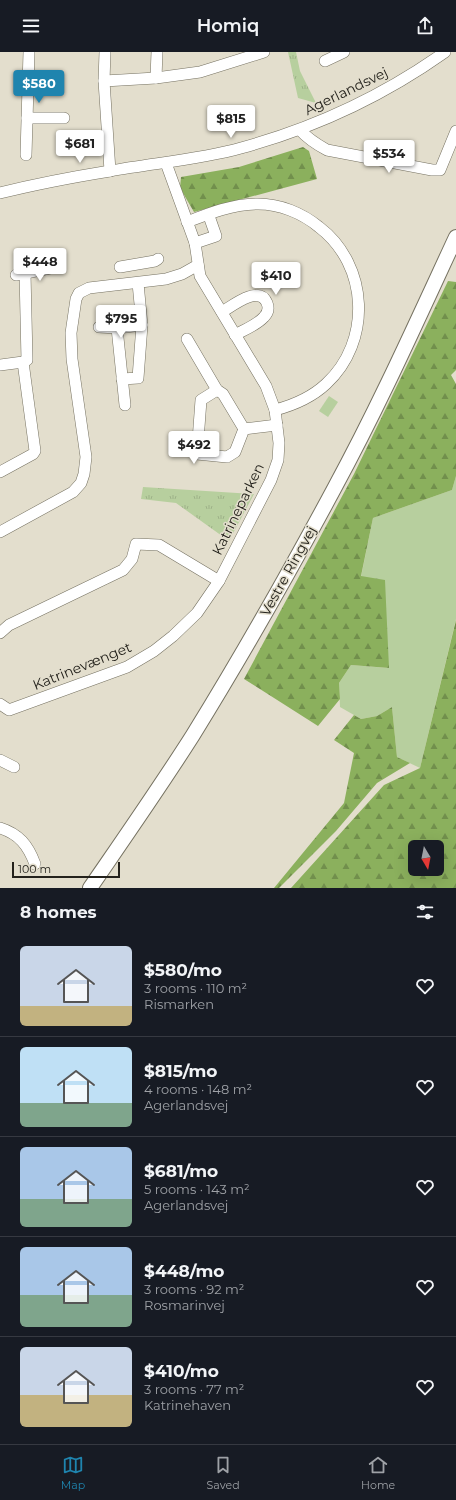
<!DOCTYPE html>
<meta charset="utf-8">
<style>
:root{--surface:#171b24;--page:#242831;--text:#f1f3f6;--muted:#9ea1a6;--line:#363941;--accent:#1f84ae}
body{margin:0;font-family:Montserrat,sans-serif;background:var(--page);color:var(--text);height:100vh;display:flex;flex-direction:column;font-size:15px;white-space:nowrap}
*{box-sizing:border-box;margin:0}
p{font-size:13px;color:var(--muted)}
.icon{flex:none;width:22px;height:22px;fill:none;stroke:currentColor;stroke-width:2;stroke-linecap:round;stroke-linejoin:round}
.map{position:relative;height:836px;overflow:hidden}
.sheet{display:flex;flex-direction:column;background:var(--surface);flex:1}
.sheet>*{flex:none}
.needle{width:26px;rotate:170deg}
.buttons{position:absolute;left:408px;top:788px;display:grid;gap:8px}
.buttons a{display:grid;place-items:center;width:36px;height:36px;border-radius:6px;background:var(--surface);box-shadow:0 4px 16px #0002;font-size:20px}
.scale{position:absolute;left:12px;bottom:10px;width:108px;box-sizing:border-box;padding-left:4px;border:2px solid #24221c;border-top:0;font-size:11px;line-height:14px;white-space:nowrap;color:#24221c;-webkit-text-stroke:3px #e3decd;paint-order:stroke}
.price{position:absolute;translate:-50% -34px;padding:0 9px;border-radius:4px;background:#fff;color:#222;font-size:13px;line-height:26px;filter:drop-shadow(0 1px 2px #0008)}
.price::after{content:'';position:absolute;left:50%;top:24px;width:12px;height:9px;margin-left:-6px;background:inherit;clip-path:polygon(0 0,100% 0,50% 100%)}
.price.active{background:var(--accent);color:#fff}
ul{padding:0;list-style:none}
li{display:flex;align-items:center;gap:12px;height:100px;padding:0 20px}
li+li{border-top:1px solid var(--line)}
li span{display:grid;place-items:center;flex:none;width:112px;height:80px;border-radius:6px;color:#555}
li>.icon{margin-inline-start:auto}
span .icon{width:48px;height:48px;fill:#fffc;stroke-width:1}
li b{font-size:17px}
h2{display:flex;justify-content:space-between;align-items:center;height:48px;padding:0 20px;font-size:17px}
header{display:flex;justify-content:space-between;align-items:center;height:52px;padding:0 20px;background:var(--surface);font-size:18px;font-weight:600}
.tabs{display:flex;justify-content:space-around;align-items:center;height:56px;border-top:1px solid var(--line);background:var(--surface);font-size:11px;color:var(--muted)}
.tabs a{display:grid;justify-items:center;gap:2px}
.tabs .active{color:var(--accent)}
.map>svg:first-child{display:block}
</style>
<header><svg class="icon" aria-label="menu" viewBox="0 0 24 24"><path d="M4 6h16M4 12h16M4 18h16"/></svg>Homiq<svg class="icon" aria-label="share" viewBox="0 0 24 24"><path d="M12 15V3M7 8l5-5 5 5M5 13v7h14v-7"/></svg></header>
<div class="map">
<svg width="456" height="836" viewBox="0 0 456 836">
<defs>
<pattern id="forest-firs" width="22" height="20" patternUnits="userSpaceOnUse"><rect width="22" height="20" fill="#8bb05d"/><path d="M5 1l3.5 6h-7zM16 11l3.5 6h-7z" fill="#718f4c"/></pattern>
<pattern id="park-tufts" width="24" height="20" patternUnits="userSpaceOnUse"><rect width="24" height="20" fill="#b7cf9e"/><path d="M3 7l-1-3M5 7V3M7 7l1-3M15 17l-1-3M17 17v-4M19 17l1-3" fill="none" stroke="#9db188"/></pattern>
</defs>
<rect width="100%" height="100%" fill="#e3decd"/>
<g fill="#b7cf9e">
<path d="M329 344 338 350 328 365 319 359Z"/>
<path d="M456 424V567L420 716 397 705 392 655 377 664 361 667 340 655 339 631 351 613 388 616 361 525 373 466 452 438Z"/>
</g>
<g fill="url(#forest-firs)" fill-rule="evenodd">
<path d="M303 95 309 99 317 127 194 160 180 136 181 125 239 115Z"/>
<path d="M448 229 456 230V318L451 323 456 332V424L452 438 373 466 361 524 385 528 389 616 351 613 339 631 340 647 318 674 244 627 354 422Z"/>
<path d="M456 568V836H291L384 733 420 716ZM415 795H437V817H415Z"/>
<path d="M392 655 397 705 410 711 377 731 336 779 279 836H274L344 751 354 701 334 688 354 663 361 667 377 664Z"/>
</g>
<g fill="url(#park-tufts)">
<path d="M288 0H296L300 19 316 51 298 46Z"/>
<path d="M143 435 253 442H254L229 489 176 451 141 447Z"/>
</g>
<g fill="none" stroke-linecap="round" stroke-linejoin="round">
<defs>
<g id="minor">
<path d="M105 0 104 29 110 119"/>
<path d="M325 9 344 0"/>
<path d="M156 26 157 0"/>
<path d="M104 29 156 26 200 20 264 0"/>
<path d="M27 66H64"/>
<path d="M300 78C308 87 316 92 327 98L432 118H440L456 79"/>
<path d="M26 103 29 0"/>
<path d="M0 141C36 132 73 125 110 119 153 111 198 108 241 96 314 76 383 44 445 0"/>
<path d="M187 170C210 161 233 152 258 152 280 152 302 161 319 175 369 213 372 290 326 332 311 346 294 353 275 358"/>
<path d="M195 191 216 184 209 164"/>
<path d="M120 215 155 209 158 207"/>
<path d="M16 223 60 214"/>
<path d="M222 260C232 254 259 232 267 251 269 256 268 261 264 265 257 273 244 278 235 283"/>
<path d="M99 275 117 276 142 273"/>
<path d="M117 276 125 353"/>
<path d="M187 287 217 338 223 342 244 377"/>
<path d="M0 313 23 310 27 308 25 221"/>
<path d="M122 327 138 326 142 273 138 231"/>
<path d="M217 338 201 348 197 402 227 405 235 400 244 377 277 373"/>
<path d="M0 420 33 402 35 399 23 310"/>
<path d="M0 480 73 440 81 431 84 422 86 405 72 307 71 281 76 247 79 241 89 236 166 227 182 222 198 213"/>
<path d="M0 581 9 573 123 518 132 507 136 492 159 493 219 529"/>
<path d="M0 652 9 658 127 615 154 599 173 584 197 561 219 529 271 428 278 408 279 391 275 358 266 334 200 224 195 191 166 111"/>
<path d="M0 708 14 715"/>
<path d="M0 776C19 782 28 793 35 812"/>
</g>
<path id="major" d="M90 836C125 785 160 735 193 683 243 602 290 519 335 435 379 354 417 269 456 185"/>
</defs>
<use href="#minor" stroke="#757161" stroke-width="12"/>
<use href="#major" stroke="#757161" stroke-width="16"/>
<use href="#minor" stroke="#fff" stroke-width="11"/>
<use href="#major" stroke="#fff" stroke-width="14"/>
</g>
<g text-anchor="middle" stroke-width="3" stroke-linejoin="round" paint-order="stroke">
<g font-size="14" fill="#24221c" stroke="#e3decd">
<text transform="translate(346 39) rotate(-26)" y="5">Agerlandsvej</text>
<text transform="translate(238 457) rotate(-64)" y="5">Katrineparken</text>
<text transform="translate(288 519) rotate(-61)" y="5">Vestre Ringvej</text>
<text transform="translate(82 614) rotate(-22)" y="5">Katrinevænget</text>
</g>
</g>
</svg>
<div class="buttons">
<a><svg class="needle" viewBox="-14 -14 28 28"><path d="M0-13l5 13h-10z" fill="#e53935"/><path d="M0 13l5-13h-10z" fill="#9ea1a6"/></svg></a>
</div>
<div class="scale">100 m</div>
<b class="price active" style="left:39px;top:52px">$580</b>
<b class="price" style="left:231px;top:87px">$815</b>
<b class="price" style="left:80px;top:112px">$681</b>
<b class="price" style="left:389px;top:122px">$534</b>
<b class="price" style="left:40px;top:230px">$448</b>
<b class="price" style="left:276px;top:244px">$410</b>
<b class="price" style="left:121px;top:287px">$795</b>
<b class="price" style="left:194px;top:413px">$492</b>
</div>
<section class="sheet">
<h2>8 homes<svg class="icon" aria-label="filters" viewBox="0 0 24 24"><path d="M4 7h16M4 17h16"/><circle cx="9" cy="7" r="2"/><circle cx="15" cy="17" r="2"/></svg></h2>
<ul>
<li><span style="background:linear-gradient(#c9d6e8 75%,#c2b280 0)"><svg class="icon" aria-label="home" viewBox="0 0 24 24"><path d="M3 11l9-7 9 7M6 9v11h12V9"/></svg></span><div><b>$580/mo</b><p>3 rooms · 110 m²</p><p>Rismarken</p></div><svg class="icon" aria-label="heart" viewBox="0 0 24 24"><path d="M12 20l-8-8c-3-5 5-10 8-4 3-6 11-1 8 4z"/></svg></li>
<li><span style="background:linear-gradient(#bfe0f5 70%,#7fa58c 0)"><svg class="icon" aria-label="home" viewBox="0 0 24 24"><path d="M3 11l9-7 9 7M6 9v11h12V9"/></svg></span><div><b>$815/mo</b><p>4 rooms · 148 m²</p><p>Agerlandsvej</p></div><svg class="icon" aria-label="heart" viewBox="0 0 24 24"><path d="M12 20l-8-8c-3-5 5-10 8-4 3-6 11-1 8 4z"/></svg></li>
<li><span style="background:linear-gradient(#a9c7e8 65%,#7fa58c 0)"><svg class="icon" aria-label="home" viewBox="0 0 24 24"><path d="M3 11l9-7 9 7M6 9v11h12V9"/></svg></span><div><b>$681/mo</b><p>5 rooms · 143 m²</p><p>Agerlandsvej</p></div><svg class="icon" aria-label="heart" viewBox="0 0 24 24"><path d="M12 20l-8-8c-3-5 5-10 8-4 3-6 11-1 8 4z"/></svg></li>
<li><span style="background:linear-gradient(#a9c7e8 60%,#7fa58c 0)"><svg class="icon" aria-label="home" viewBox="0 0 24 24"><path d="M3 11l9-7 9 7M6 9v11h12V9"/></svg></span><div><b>$448/mo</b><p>3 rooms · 92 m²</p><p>Rosmarinvej</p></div><svg class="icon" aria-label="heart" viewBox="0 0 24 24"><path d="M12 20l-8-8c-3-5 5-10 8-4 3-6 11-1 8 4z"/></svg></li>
<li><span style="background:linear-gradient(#c9d6e8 60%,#c2b280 0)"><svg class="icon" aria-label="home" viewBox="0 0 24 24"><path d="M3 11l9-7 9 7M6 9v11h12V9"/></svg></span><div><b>$410/mo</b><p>3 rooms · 77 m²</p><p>Katrinehaven</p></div><svg class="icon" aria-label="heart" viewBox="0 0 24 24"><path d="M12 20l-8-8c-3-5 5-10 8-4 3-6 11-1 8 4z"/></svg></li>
</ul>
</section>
<nav class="tabs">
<a class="active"><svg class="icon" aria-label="map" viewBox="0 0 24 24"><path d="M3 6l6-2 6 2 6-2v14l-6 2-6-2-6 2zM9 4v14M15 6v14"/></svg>Map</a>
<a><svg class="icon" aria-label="saved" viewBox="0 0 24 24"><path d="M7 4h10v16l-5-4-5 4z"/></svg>Saved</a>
<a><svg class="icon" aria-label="home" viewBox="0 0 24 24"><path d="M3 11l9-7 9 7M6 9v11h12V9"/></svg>Home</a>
</nav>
